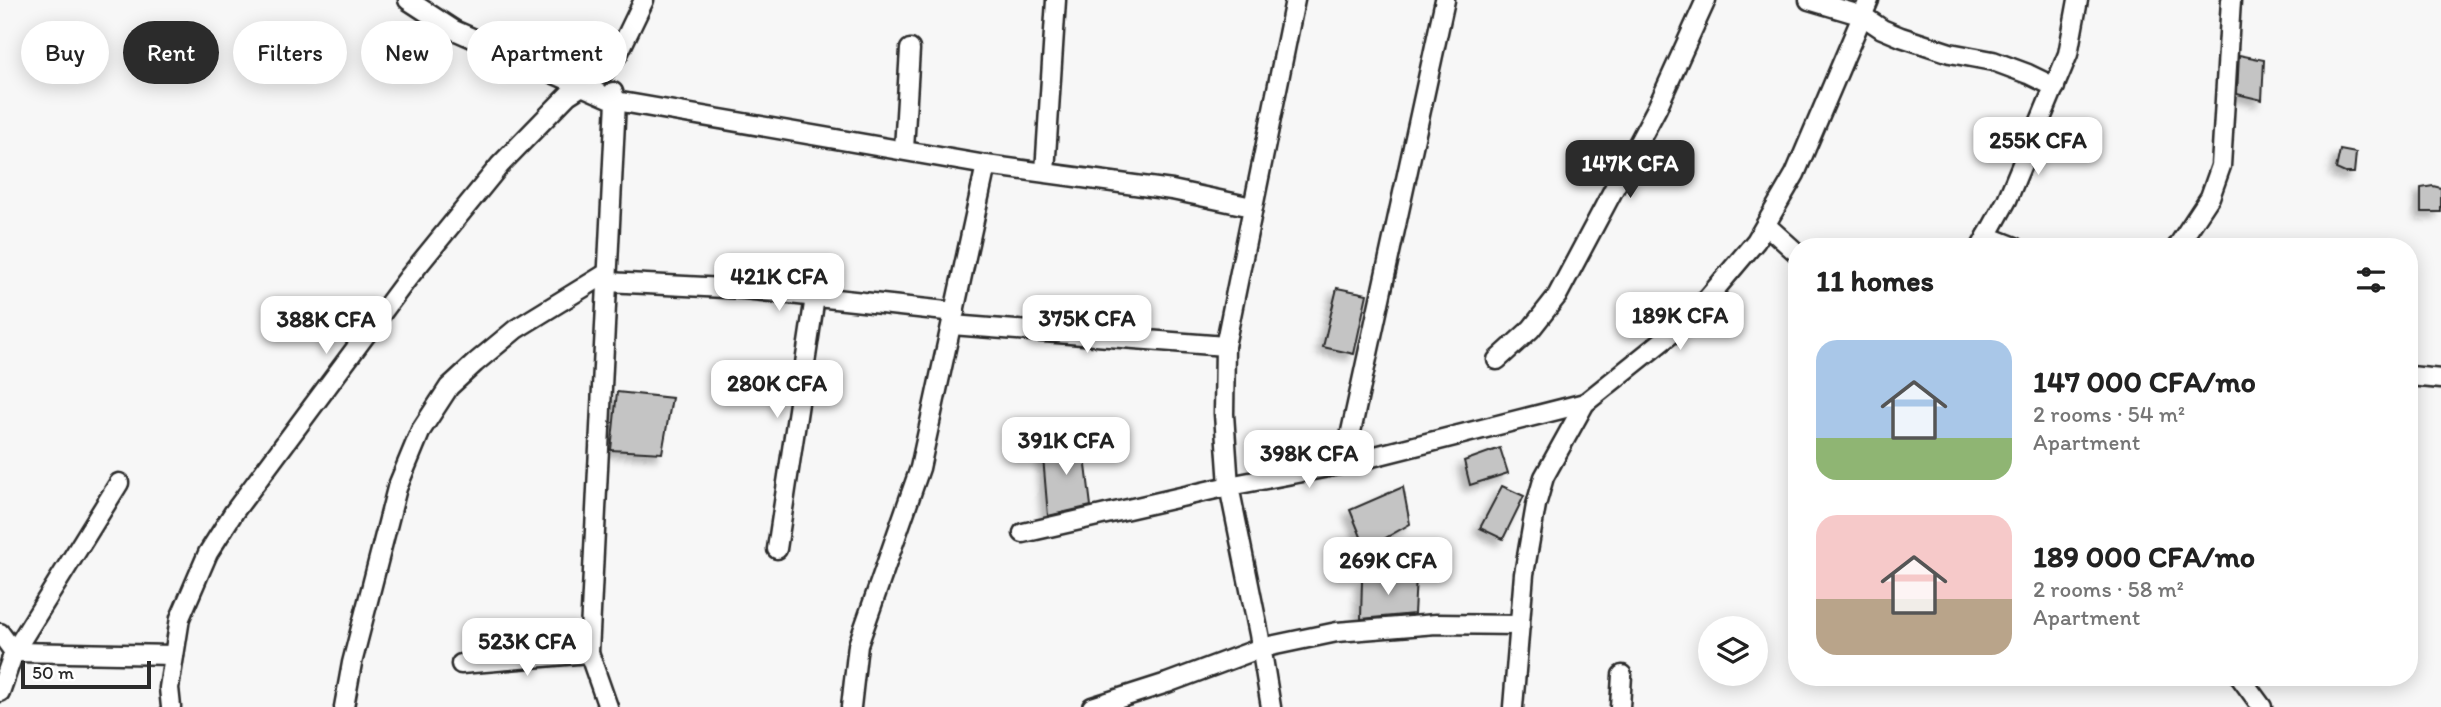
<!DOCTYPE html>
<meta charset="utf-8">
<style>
:root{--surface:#fff;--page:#f2f2f2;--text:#222;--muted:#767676;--accent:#2b2b2b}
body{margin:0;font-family:Itim,sans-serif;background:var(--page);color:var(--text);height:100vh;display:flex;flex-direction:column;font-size:26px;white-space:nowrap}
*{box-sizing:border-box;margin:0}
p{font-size:23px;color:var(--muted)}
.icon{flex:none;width:38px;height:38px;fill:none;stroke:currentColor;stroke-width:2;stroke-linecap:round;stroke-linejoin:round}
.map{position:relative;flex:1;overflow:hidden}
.sheet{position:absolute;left:1788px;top:238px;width:630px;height:448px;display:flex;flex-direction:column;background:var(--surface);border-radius:28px;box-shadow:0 4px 18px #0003}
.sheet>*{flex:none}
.hud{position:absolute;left:21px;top:21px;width:665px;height:63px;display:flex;gap:14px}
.fabs{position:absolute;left:1698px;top:616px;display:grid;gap:14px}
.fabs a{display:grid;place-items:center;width:70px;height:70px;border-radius:50%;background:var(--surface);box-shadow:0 4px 18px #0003;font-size:35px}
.scale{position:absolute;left:21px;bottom:18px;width:130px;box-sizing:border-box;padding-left:7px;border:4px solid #2b2b2b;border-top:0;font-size:19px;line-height:24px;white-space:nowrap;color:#2b2b2b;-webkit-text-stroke:5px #fff;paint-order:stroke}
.price{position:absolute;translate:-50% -60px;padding:0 16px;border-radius:14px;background:#fff;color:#222;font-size:23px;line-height:46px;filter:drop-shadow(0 2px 4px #0008)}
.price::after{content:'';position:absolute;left:50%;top:42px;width:21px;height:16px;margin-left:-10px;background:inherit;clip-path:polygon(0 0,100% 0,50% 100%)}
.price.on{background:var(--accent);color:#fff}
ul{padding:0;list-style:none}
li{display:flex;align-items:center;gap:21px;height:175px;padding:0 28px}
li span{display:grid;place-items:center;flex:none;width:196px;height:140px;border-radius:21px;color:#555}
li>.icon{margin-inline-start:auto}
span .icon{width:84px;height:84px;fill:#fffc;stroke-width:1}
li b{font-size:30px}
h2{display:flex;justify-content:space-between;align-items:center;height:84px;padding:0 28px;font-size:30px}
.chip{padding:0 24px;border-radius:32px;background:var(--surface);box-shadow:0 4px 18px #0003;font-size:24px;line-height:63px}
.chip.on{background:var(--accent);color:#fff}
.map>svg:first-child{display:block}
</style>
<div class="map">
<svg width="2441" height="707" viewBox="0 0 2441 707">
<defs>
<filter id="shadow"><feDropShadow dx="-6" dy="6" stdDeviation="3.5" flood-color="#0004"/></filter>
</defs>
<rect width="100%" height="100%" fill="#f7f7f7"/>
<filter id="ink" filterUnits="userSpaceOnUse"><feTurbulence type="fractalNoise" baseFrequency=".0143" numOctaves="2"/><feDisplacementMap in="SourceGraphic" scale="14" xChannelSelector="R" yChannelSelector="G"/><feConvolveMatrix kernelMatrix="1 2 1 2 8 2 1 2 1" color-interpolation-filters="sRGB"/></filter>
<g filter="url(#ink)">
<g fill="#c4c4c4" stroke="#2b2b2b" stroke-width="2" filter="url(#shadow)">
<path d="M2239 55 2264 60 2262 100 2237 94Z"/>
<path d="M2340 150 2356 153 2354 173H2345L2336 169Z"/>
<path d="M2433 186 2441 188V212H2421V188Z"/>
<path d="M1337 288 1367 294 1354 354 1323 347Z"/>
<path d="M617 392 672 398 662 453 611 450Z"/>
<path d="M1083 441 1091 506 1048 516 1042 445Z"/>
<path d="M1500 448 1508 473 1470 485 1464 461Z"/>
<path d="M1502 486 1524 496 1503 539 1480 528Z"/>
<path d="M1403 487 1410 524 1366 549 1350 510Z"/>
<path d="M1416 576 1414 614 1361 619 1362 580Z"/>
</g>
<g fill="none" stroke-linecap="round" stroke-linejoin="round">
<defs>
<g id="minor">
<path d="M408 0 454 30 616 101 589 653 608 707"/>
<path d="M1809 0 1863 16 1882 29 1901 37 1950 53 1993 61 2028 74 2055 87"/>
<path d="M613 92 616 101 986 165 1172 190 1252 207"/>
<path d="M904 149 910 49"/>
<path d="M1045 172 1056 0"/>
<path d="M1766 225 1797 253"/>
<path d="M1987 236 2015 247"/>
<path d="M1981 247 2007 200 2068 54 2078 0"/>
<path d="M2177 247 2210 197 2221 166 2231 0"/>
<path d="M607 282 744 289 955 312"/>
<path d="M952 325 1225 346"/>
<path d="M1497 360 1531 329 1557 296 1657 108 1706 0"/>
<path d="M2410 376 2441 379"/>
<path d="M1344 464 1445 0"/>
<path d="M1023 533 1229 486 1344 464 1585 403"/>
<path d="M777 549 815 297"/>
<path d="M0 633 14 652"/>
<path d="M14 652 174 655"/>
<path d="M461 664 589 653"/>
<path d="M2240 677 2262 707"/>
<path d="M0 692 14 652 119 483"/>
<path d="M171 707 169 688 180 618 208 553 234 512 408 278 500 165 568 95 604 72 618 54 644 0"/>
<path d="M344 707 352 663 397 488 421 430 449 387 475 363 516 329 607 273"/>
<path d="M851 707 858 645 920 468 986 165"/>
<path d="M1092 707 1167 683 1261 648 1337 632 1436 624 1520 625"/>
<path d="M1271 707 1259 634 1229 486 1224 414 1225 346 1295 0"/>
<path d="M1513 707 1524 574 1536 505 1544 477 1585 403 1690 319 1756 241 1795 174 1869 0"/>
<path d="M1620 707 1622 675"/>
</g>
</defs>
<use href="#minor" stroke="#2b2b2b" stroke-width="23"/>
<use href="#minor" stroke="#fff" stroke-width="18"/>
</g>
</g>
</svg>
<div class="fabs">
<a><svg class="icon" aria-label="layers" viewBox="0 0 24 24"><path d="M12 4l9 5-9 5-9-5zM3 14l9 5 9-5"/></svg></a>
</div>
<div class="scale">50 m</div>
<b class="price" style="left:2038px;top:177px">255K CFA</b>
<b class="price on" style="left:1630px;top:200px">147K CFA</b>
<b class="price" style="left:779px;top:313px">421K CFA</b>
<b class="price" style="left:1680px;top:352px">189K CFA</b>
<b class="price" style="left:1087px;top:355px">375K CFA</b>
<b class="price" style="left:326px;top:356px">388K CFA</b>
<b class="price" style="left:777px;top:420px">280K CFA</b>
<b class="price" style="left:1066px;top:477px">391K CFA</b>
<b class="price" style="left:1309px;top:490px">398K CFA</b>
<b class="price" style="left:1388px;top:597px">269K CFA</b>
<b class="price" style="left:527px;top:678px">523K CFA</b>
<div class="hud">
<a class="chip">Buy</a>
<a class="chip on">Rent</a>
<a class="chip">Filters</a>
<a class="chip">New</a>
<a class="chip">Apartment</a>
</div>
<section class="sheet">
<h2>11 homes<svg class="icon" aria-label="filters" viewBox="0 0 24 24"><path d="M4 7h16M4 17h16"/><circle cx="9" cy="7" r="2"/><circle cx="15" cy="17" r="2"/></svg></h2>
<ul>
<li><span style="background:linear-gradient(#a9c7e8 70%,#8fb573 0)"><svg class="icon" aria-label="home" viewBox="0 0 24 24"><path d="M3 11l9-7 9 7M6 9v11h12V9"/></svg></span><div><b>147 000 CFA/mo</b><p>2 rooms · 54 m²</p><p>Apartment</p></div></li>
<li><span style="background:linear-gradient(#f6c9c9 60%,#b9a48a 0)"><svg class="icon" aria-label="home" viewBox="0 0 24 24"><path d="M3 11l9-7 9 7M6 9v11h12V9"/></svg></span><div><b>189 000 CFA/mo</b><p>2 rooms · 58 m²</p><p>Apartment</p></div></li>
</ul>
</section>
</div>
